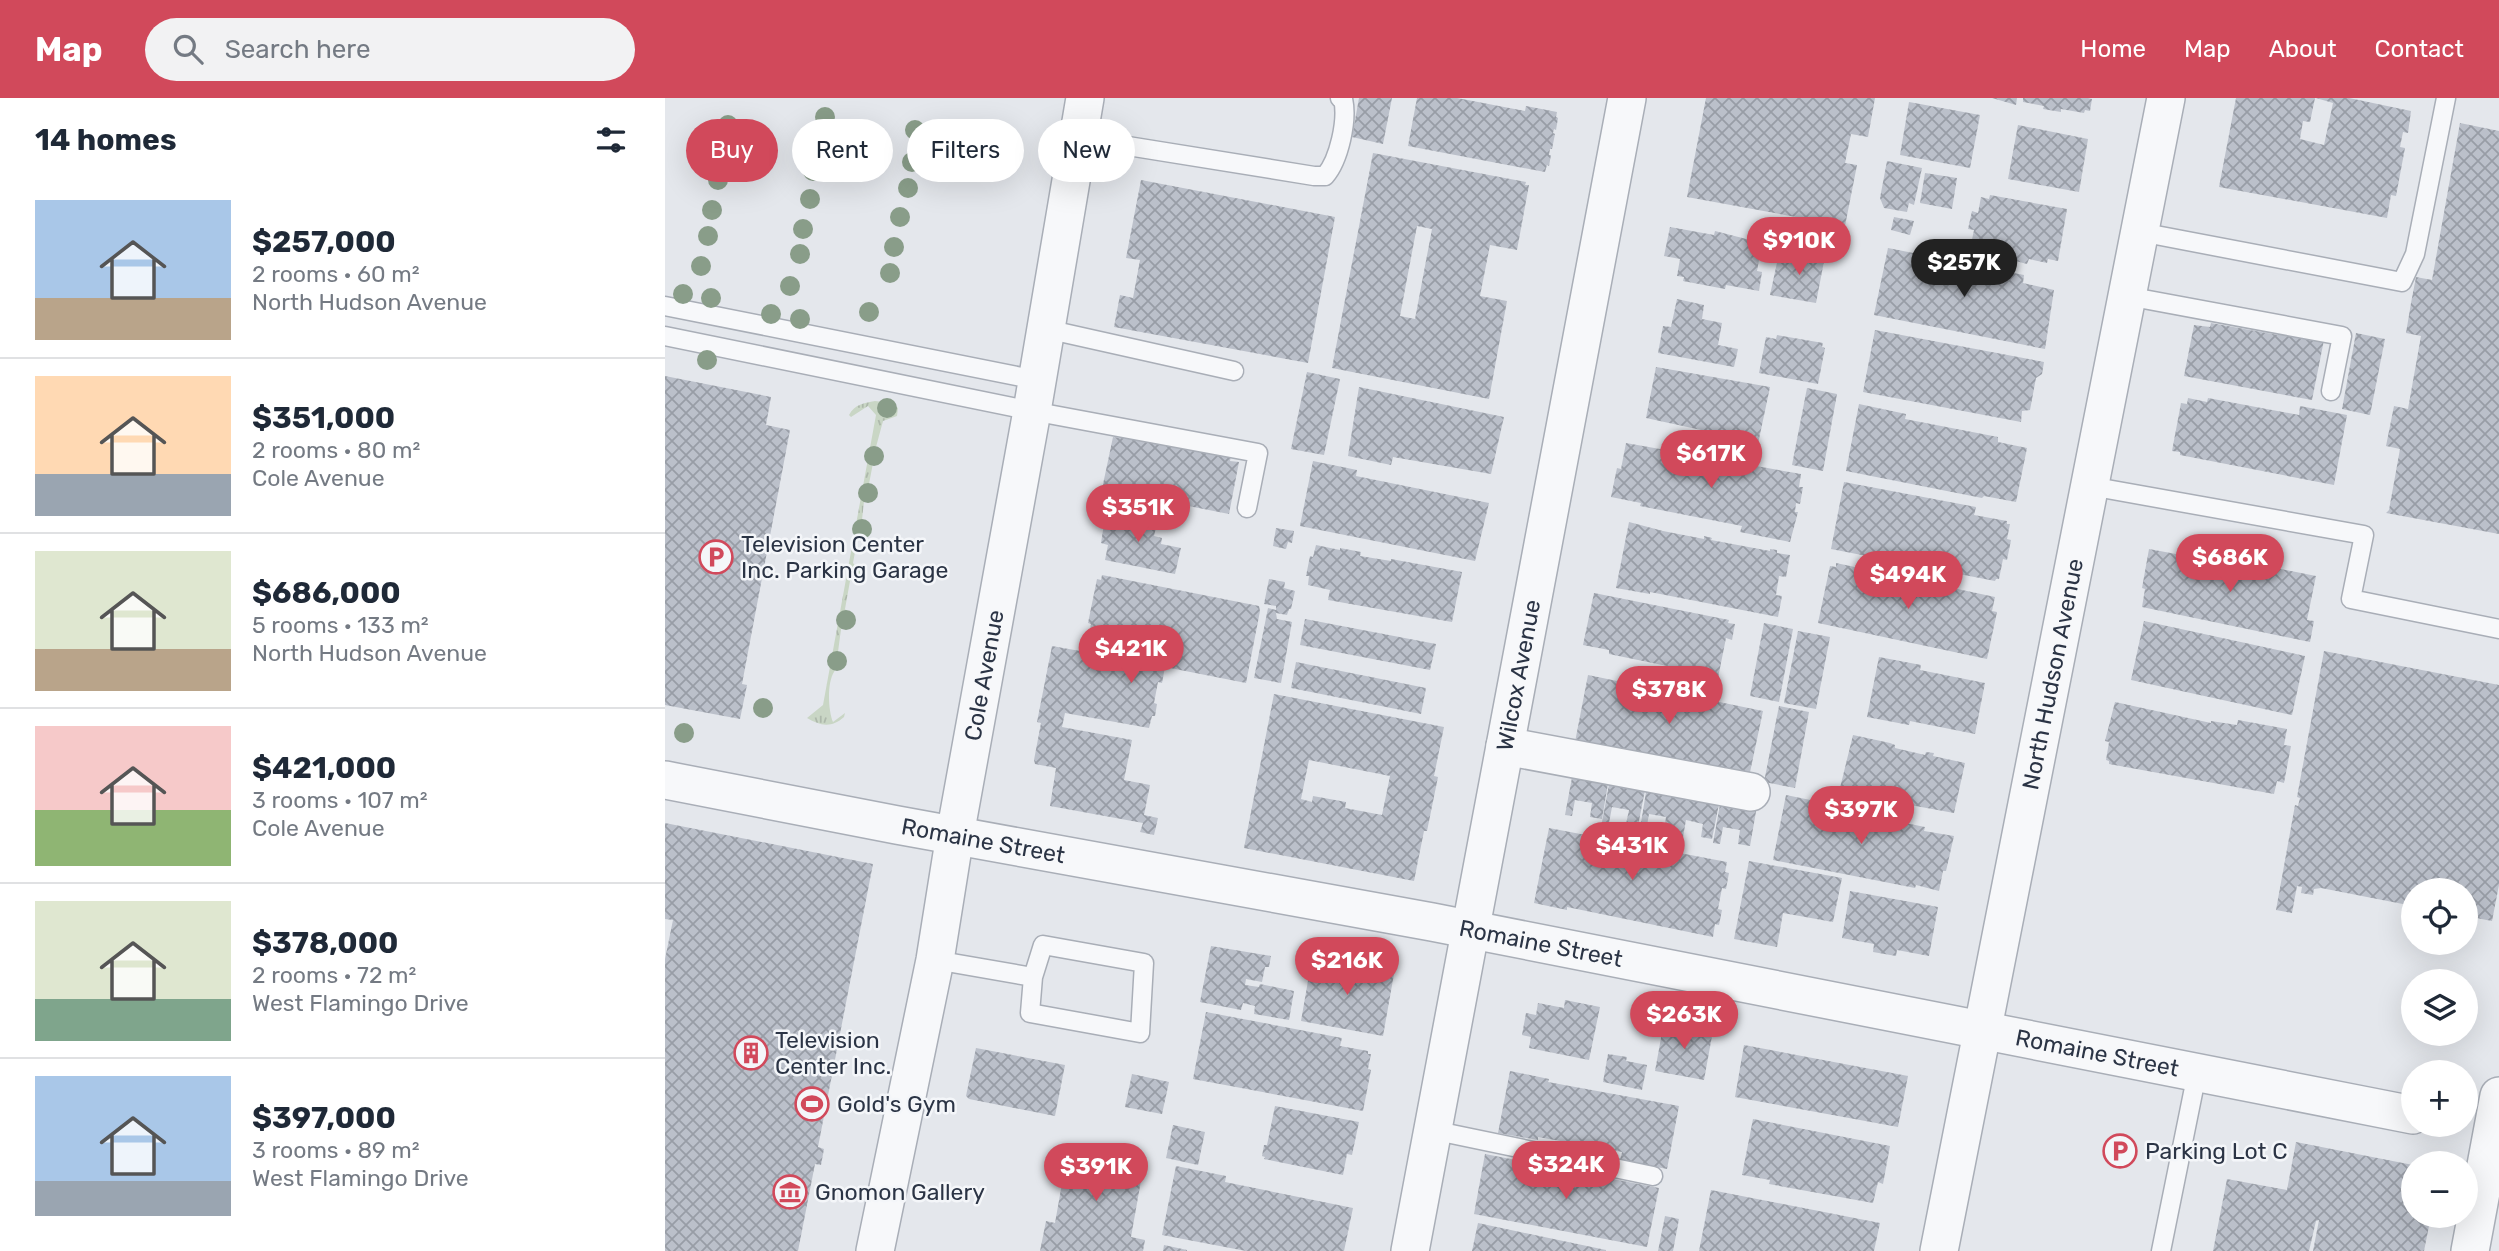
<!DOCTYPE html>
<meta charset="utf-8">
<style>
:root{--surface:#fff;--page:#f2f2f3;--text:#1f2937;--muted:#747a83;--line:#e0e1e3;--accent:#d1495b}
body{margin:0;font-family:Rubik,sans-serif;background:var(--page);color:var(--text);height:100vh;display:flex;flex-direction:column;font-size:26px;white-space:nowrap}
*{box-sizing:border-box;margin:0}
p{font-size:23px;color:var(--muted)}
.icon{flex:none;width:38px;height:38px;fill:none;stroke:currentColor;stroke-width:2;stroke-linecap:round;stroke-linejoin:round}
.map{position:relative;flex:1;overflow:hidden}
.sheet{display:flex;flex-direction:column;background:var(--surface);width:665px}
.sheet>*{flex:none}
.top-card{position:absolute;left:21px;top:21px;width:665px;height:63px;display:flex;gap:14px}
.controls{position:absolute;left:1736px;top:780px;display:grid;gap:14px}
.controls a{display:grid;place-items:center;width:77px;height:77px;border-radius:50%;background:var(--surface);box-shadow:0 7px 28px #0002;font-size:35px}
.price{position:absolute;translate:-50% -60px;padding:0 16px;border-radius:24px;background:var(--accent);color:#fff;font-size:23px;line-height:46px;filter:drop-shadow(0 2px 4px #0008)}
.price::after{content:'';position:absolute;left:50%;top:42px;width:21px;height:16px;margin-left:-10px;background:inherit;clip-path:polygon(0 0,100% 0,50% 100%)}
.price.on{background:#222;color:#fff}
ul{padding:0;list-style:none}
li{display:flex;align-items:center;gap:21px;height:175px;padding:0 35px}
li+li{border-top:2px solid var(--line)}
li span{display:grid;place-items:center;flex:none;width:196px;height:140px;border-radius:0px;color:#555}
li>.icon{margin-inline-start:auto}
span .icon{width:84px;height:84px;fill:#fffc;stroke-width:1}
li b{font-size:30px}
h2{display:flex;justify-content:space-between;align-items:center;height:84px;padding:0 35px;font-size:30px}
.pill{padding:0 24px;border-radius:32px;background:var(--surface);box-shadow:0 7px 28px #0002;font-size:24px;line-height:63px}
.pill.on{background:var(--accent);color:#fff}
header{display:flex;align-items:center;gap:42px;box-sizing:border-box;height:98px;padding:0 35px;background:var(--accent);color:#fff}
header strong{font-size:33px}
nav{display:flex;gap:38px;margin-inline-start:auto;font-size:24px}
.search{width:490px;height:63px;background:var(--page);display:flex;align-items:center;gap:18px;box-sizing:border-box;padding:0 24px;border-radius:38px;color:var(--muted);font-size:26px}
main{display:flex;flex:1;min-height:0}
.map>svg:first-child{display:block}
</style>
<header>
<strong>Map</strong>
<div class="search"><svg class="icon" aria-label="search" viewBox="0 0 24 24"><circle cx="10" cy="10" r="6"/><path d="M15 15l6 6"/></svg>Search here</div>
<nav><a>Home</a><a>Map</a><a>About</a><a>Contact</a></nav>
</header>
<main>
<section class="sheet">
<h2>14 homes<svg class="icon" aria-label="filters" viewBox="0 0 24 24"><path d="M4 7h16M4 17h16"/><circle cx="9" cy="7" r="2"/><circle cx="15" cy="17" r="2"/></svg></h2>
<ul>
<li><span style="background:linear-gradient(#a9c7e8 70%,#b9a48a 0)"><svg class="icon" aria-label="home" viewBox="0 0 24 24"><path d="M3 11l9-7 9 7M6 9v11h12V9"/></svg></span><div><b>$257,000</b><p>2 rooms · 60 m²</p><p>North Hudson Avenue</p></div></li>
<li><span style="background:linear-gradient(#ffd9b3 70%,#9aa5b1 0)"><svg class="icon" aria-label="home" viewBox="0 0 24 24"><path d="M3 11l9-7 9 7M6 9v11h12V9"/></svg></span><div><b>$351,000</b><p>2 rooms · 80 m²</p><p>Cole Avenue</p></div></li>
<li><span style="background:linear-gradient(#dfe7d0 70%,#b9a48a 0)"><svg class="icon" aria-label="home" viewBox="0 0 24 24"><path d="M3 11l9-7 9 7M6 9v11h12V9"/></svg></span><div><b>$686,000</b><p>5 rooms · 133 m²</p><p>North Hudson Avenue</p></div></li>
<li><span style="background:linear-gradient(#f6c9c9 60%,#8fb573 0)"><svg class="icon" aria-label="home" viewBox="0 0 24 24"><path d="M3 11l9-7 9 7M6 9v11h12V9"/></svg></span><div><b>$421,000</b><p>3 rooms · 107 m²</p><p>Cole Avenue</p></div></li>
<li><span style="background:linear-gradient(#dfe7d0 70%,#7fa58c 0)"><svg class="icon" aria-label="home" viewBox="0 0 24 24"><path d="M3 11l9-7 9 7M6 9v11h12V9"/></svg></span><div><b>$378,000</b><p>2 rooms · 72 m²</p><p>West Flamingo Drive</p></div></li>
<li><span style="background:linear-gradient(#a9c7e8 75%,#9aa5b1 0)"><svg class="icon" aria-label="home" viewBox="0 0 24 24"><path d="M3 11l9-7 9 7M6 9v11h12V9"/></svg></span><div><b>$397,000</b><p>3 rooms · 89 m²</p><p>West Flamingo Drive</p></div></li>
</ul>
</section>
<div class="map">
<svg width="1834" height="1153" viewBox="0 0 1834 1153">
<defs>
<pattern id="grass-tufts" width="24" height="20" patternUnits="userSpaceOnUse" patternTransform="scale(1.75)"><rect width="24" height="20" fill="#c9d6c5"/><path d="M3 7l-1-3M5 7V3M7 7l1-3M15 17l-1-3M17 17v-4M19 17l1-3" fill="none" stroke="#adb8ab"/></pattern>
<pattern id="building-cross-hatch" width="8" height="8" patternUnits="userSpaceOnUse" patternTransform="scale(1.75)"><rect width="8" height="8" fill="#bbc0ca"/><path d="M0 0l8 8M0 8l8-8" fill="none" stroke="#989da6"/></pattern>
</defs>
<rect width="100%" height="100%" fill="#e4e7ec"/>
<path fill="url(#grass-tufts)" d="M210 303 226 305 233 310 232 318 218 323 211 349 219 359 208 365 204 386 210 396 199 403 197 422 205 433 192 443 188 465 198 477 185 483 180 511 188 523 176 531 173 554 178 560C176 567 172 568 169 574 162 585 163 612 168 624L180 615 179 619C167 630 155 628 142 620L158 607 211 317 203 308 186 319 184 317C190 306 199 305 210 303Z"/>
<g fill="url(#building-cross-hatch)" fill-rule="evenodd">
<path d="M694 0H727L718 46 687 39Z"/>
<path d="M752 0H792L860 13 861 8 892 14 891 19 893 20 891 32 889 31 888 35 890 36 887 51H885L884 57H886L884 68 882 67 880 74 743 48Z"/>
<path d="M1041 0H1210L1203 39 1186 36 1180 65 1192 67 1180 128 1022 99Z"/>
<path d="M1327 0H1352L1351 7Z"/>
<path d="M1358 0H1423L1427 1 1425 13 1420 12 1419 15 1396 11V14L1378 11 1379 8 1358 4Z"/>
<path d="M1571 0H1650L1645 24 1638 23 1635 41 1659 47 1668 5 1651 0H1684L1746 13 1743 35 1738 34 1735 49 1740 50 1731 98 1726 97 1722 120 1554 89Z"/>
<path d="M1244 4 1315 17 1305 70 1235 57Z"/>
<path d="M1795 25 1834 33V436L1721 415 1724 412 1735 351 1721 348 1729 308 1743 311 1756 238 1741 235 1746 205 1751 179 1767 182Z"/>
<path d="M1353 27 1423 41 1414 94 1343 81Z"/>
<path d="M708 55 861 84 860 87H864L852 152 825 147 815 198 842 203 824 301 667 270ZM752 128 767 131 750 221 735 218Z"/>
<path d="M1222 63 1257 70 1249 107 1244 105 1242 114 1219 110 1215 100Z"/>
<path d="M1260 75 1292 80 1287 111 1255 105Z"/>
<path d="M476 82 670 119 643 265 449 229 455 197 468 200 475 162 461 160Z"/>
<path d="M1325 97 1402 111 1393 163 1383 161 1382 165 1364 161 1362 166 1305 151 1309 132 1303 131 1307 113 1313 115 1316 99 1324 101Z"/>
<path d="M1229 119 1249 123 1245 137 1226 132Z"/>
<path d="M1005 129 1049 137 1050 133 1093 144 1091 150 1096 151 1092 173 1097 174 1094 193 1061 187 1060 191 1018 183 1019 179 1012 178 1015 161 999 158Z"/>
<path d="M1223 150 1359 177 1358 185 1389 192 1380 251 1209 217Z"/>
<path d="M1130 153 1160 158 1151 205 1105 197 1113 160 1129 163Z"/>
<path d="M1012 201 1039 207 1037 221 1057 225 1053 247 1073 251 1069 269 993 255 998 228 1006 229Z"/>
<path d="M1546 225 1613 237V233L1659 242 1647 302 1519 278 1529 227 1545 229Z"/>
<path d="M1210 232 1379 264 1377 276 1371 280 1365 312 1357 313 1356 324 1198 294Z"/>
<path d="M1691 235 1720 241 1705 317 1677 311Z"/>
<path d="M1112 237 1158 245 1157 249 1160 250 1153 286 1094 275 1101 239 1111 241Z"/>
<path d="M991 269 1105 289 1093 346 1049 338 1050 335 981 320Z"/>
<path d="M642 274 675 281 659 357 626 351Z"/>
<path d="M0 278 106 299 101 327 125 332 77 586 82 587 75 621 0 607Z"/>
<path d="M694 289 839 319 826 376 728 359 726 367 683 358Z"/>
<path d="M1142 290 1172 296 1158 373 1127 367Z"/>
<path d="M1523 300 1542 304 1543 300 1634 317 1635 308 1682 317 1669 387 1515 357V354L1507 353 1516 305 1522 306Z"/>
<path d="M1194 306 1241 316 1240 321 1333 339V344L1362 350 1351 404 1319 398 1317 400 1181 373Z"/>
<path d="M448 339 567 353 565 363 574 364 564 416 437 391Z"/>
<path d="M961 345 1136 376 1134 389H1138L1135 406 1131 405 1130 414H1133L1125 444 1075 434 1077 428 975 408 976 405 946 399 952 370 956 371Z"/>
<path d="M648 363 692 372 691 378 824 405 810 463 635 428Z"/>
<path d="M1179 384 1311 409 1309 417 1342 423V426H1345L1342 441 1346 442 1342 462 1338 461 1334 481H1331L1330 483 1166 451Z"/>
<path d="M449 413 493 421 489 438 497 440 496 446 516 450 510 476 440 462 443 447 436 445 439 426 446 427Z"/>
<path d="M964 424 998 433 1039 441V438L1047 440 1046 442 1105 453V451L1112 452V455L1125 457 1121 479 1114 478 1111 497 1117 498 1113 519 985 494V496L951 490Z"/>
<path d="M611 430 629 433 627 445 623 444 621 451 608 448Z"/>
<path d="M651 447 675 452V450L696 454 695 458 726 463V461L797 474 787 524 663 502 665 492 643 487 644 478H641L645 458 648 459Z"/>
<path d="M1484 451 1581 469V472L1605 477 1606 469 1651 478 1642 522 1649 523 1645 544 1477 509 1480 491 1477 490Z"/>
<path d="M1171 465 1330 499 1327 513 1332 514 1322 561 1153 525 1165 468 1171 469Z"/>
<path d="M437 477 594 508 595 513 581 585 500 569 497 585 493 584 489 605 492 606 490 618H487L484 630 400 615 397 629 467 642 459 682 485 687 479 717 493 720 489 737 475 734 478 725 385 708 391 670 370 666 369 662 376 625 372 624 387 548 415 553 416 541 423 543 426 526 423 525 432 481 436 482Z"/>
<path d="M604 481 620 484 619 490 630 493 626 511H624L622 517 611 515 612 521 627 524 616 585 589 580 603 510 611 512V508L599 506Z"/>
<path d="M929 495 1064 522 1063 525 1070 526 1067 542 1061 540 1052 585 1010 577 1007 574V569L944 556V552L918 547Z"/>
<path d="M640 521 771 546 765 572 635 547Z"/>
<path d="M1479 523 1640 558 1627 617 1466 582Z"/>
<path d="M1099 525 1128 531 1114 604 1085 598Z"/>
<path d="M1133 533 1165 539 1151 611 1119 605Z"/>
<path d="M1659 553 1834 587V787L1827 823 1801 818V793H1748V808L1656 790 1649 791 1648 797 1636 795 1637 789 1632 788 1627 815 1611 812 1630 707 1633 708 1635 700 1632 699Z"/>
<path d="M1214 559 1256 567 1255 572 1320 585 1310 636 1245 623 1244 627 1202 619Z"/>
<path d="M631 564 761 590 756 616 626 590Z"/>
<path d="M923 577 1098 613 1084 679 910 644Z"/>
<path d="M609 596 779 629 769 678 773 679 762 733H759L749 783 579 750ZM644 662 725 678 717 717 680 710 681 704 648 698 647 704 636 701Z"/>
<path d="M1450 604 1546 625V623L1572 627 1573 622 1622 631 1619 647 1626 648 1619 685 1612 683 1609 696 1444 666V663L1441 662 1444 644 1440 643Z"/>
<path d="M1114 608 1144 614 1130 690 1099 684Z"/>
<path d="M1188 637 1225 645 1230 647V650L1260 657 1261 654 1269 655 1268 658 1300 665 1289 715 1174 694Z"/>
<path d="M908 674 944 680 937 721 925 719 927 705 910 702 907 718 900 717Z"/>
<path d="M945 681 981 687 973 728 961 726 964 712 947 709 944 725 937 724Z"/>
<path d="M982 688 1055 701 1047 741 1036 739 1038 726 1021 722 1018 739 999 733 1001 719 984 716 981 733 975 731Z"/>
<path d="M1121 697 1165 706 1163 714 1190 720 1191 715 1260 729 1259 733 1289 738 1281 773H1278L1274 793 1251 787 1250 790 1108 762Z"/>
<path d="M1056 701 1092 708 1085 748 1073 746 1075 732 1058 729 1055 746 1048 745Z"/>
<path d="M0 725 208 766 153 1049 159 1051 156 1067 150 1066 133 1153H0V861L8 822 0 821Z"/>
<path d="M884 730 1062 764 1060 774 1064 775 1061 791 1057 790 1053 811 1057 812 1054 827 1050 826 1048 839 902 809V812L869 805Z"/>
<path d="M1084 763 1177 780 1168 824 1118 815 1112 849 1069 841Z"/>
<path d="M1185 793 1273 809 1264 858 1232 852 1231 858 1208 854 1209 846 1177 840Z"/>
<path d="M546 848 606 858 604 869H600L597 884 581 881 580 887 594 889 595 886 629 893 624 922 589 916 590 908 578 905 576 912 535 904Z"/>
<path d="M647 860 729 876 718 938 636 923Z"/>
<path d="M900 902 935 909 924 962 864 950 866 939 857 937 861 915 871 917 873 905 899 910Z"/>
<path d="M541 914 677 940 675 948 703 953V956H706L703 971 706 972 698 1013 528 981Z"/>
<path d="M1014 922 1035 926 1033 935 1047 938 1039 982 990 973 998 929 1012 932Z"/>
<path d="M1079 947 1243 978 1233 1029 1070 999Z"/>
<path d="M311 950 400 967 390 1018 304 1001 301 998Z"/>
<path d="M943 956 962 959 961 963 982 967 977 992 938 984Z"/>
<path d="M845 973 884 981 883 984 1014 1008 1002 1071 955 1062 957 1054 873 1039V1042L833 1035Z"/>
<path d="M467 976 504 984 497 1016 460 1009Z"/>
<path d="M610 1008 694 1024 687 1057 682 1056 678 1077 599 1061 600 1059 597 1058 599 1047H602Z"/>
<path d="M1088 1021 1225 1048 1218 1086 1213 1084 1208 1105 1104 1086 1105 1082 1077 1077Z"/>
<path d="M508 1027 540 1034 533 1067 501 1060Z"/>
<path d="M1631 1044 1748 1067V1118H1766L1759 1153H1648L1654 1122 1651 1123 1644 1153H1548L1562 1081 1622 1092Z"/>
<path d="M404 1046 480 1060 466 1139 480 1142 478 1153H375L381 1123 390 1125Z"/>
<path d="M820 1056 994 1090 982 1149 809 1116Z"/>
<path d="M511 1068 561 1078 560 1084 688 1110 679 1153H581L497 1137Z"/>
<path d="M1046 1092 1215 1125 1209 1153H1034Z"/>
<path d="M1000 1118 1014 1121 1008 1153H993Z"/>
<path d="M813 1125 941 1152V1153H807Z"/>
<path d="M499 1147 522 1152V1153H498Z"/>
</g>
<g fill="none" stroke-linecap="round" stroke-linejoin="round">
<defs>
<g id="service">
<path d="M413 40 649 78H660C674 62 683 22 678 1L675 0"/>
<path d="M1475 134 1737 184 1750 156 1781 0"/>
<path d="M1462 198 1677 238 1666 293"/>
<path d="M0 208 372 282"/>
<path d="M381 231 569 273"/>
<path d="M0 238 367 313 593 355 582 410"/>
<path d="M1425 388 1699 437 1686 501 1834 531"/>
<path d="M270 862 368 879 365 915 475 935 479 865 378 847 368 879"/>
<path d="M767 1032 988 1078"/>
<path d="M1496 1153 1532 975"/>
</g>
<g id="minor">
<path d="M840 648 1086 694"/>
<path id="s1" d="M0 682 232 727 767 824 1748 1017"/>
<path id="s2" d="M210 1153 270 862 290 737 367 313 420 0"/>
<path id="s3" d="M745 1153 962 0"/>
<path id="s4" d="M1274 1153 1501 0"/>
<path d="M1805 1153 1834 998"/>
</g>
</defs>
<use href="#service" stroke="#a9aeb7" stroke-width="21"/>
<use href="#minor" stroke="#a9aeb7" stroke-width="40"/>
<use href="#service" stroke="#f7f8fa" stroke-width="18"/>
<use href="#minor" stroke="#f7f8fa" stroke-width="37"/>
</g>
<g fill="#899d89">
<circle cx="160" cy="19" r="10"/>
<circle cx="63" cy="27" r="10"/>
<circle cx="250" cy="32" r="10"/>
<circle cx="154" cy="49" r="10"/>
<circle cx="59" cy="55" r="10"/>
<circle cx="247" cy="64" r="10"/>
<circle cx="148" cy="73" r="10"/>
<circle cx="53" cy="82" r="10"/>
<circle cx="243" cy="90" r="10"/>
<circle cx="145" cy="101" r="10"/>
<circle cx="47" cy="112" r="10"/>
<circle cx="235" cy="119" r="10"/>
<circle cx="138" cy="131" r="10"/>
<circle cx="43" cy="138" r="10"/>
<circle cx="229" cy="149" r="10"/>
<circle cx="135" cy="156" r="10"/>
<circle cx="36" cy="168" r="10"/>
<circle cx="225" cy="175" r="10"/>
<circle cx="125" cy="188" r="10"/>
<circle cx="18" cy="196" r="10"/>
<circle cx="46" cy="200" r="10"/>
<circle cx="204" cy="214" r="10"/>
<circle cx="106" cy="216" r="10"/>
<circle cx="135" cy="221" r="10"/>
<circle cx="42" cy="262" r="10"/>
<circle cx="222" cy="310" r="10"/>
<circle cx="209" cy="358" r="10"/>
<circle cx="203" cy="395" r="10"/>
<circle cx="197" cy="431" r="10"/>
<circle cx="181" cy="522" r="10"/>
<circle cx="172" cy="563" r="10"/>
<circle cx="98" cy="610" r="10"/>
<circle cx="19" cy="635" r="10"/>
</g>
<defs>
<symbol id="parking-ring" viewBox="-11 -11 22 22"><circle r="9.5" fill="#f4f6f9" stroke="#d1495b" stroke-width="1.5"/><path d="M-3.5-5.5H1a3.5 3.5 0 0 1 0 7H-1V5.5H-3.5ZM-1-3.4V-.6H.8a1.4 1.4 0 0 0 0-2.8Z" fill="#d1495b"/></symbol>
<symbol id="building-ring" viewBox="-11 -11 22 22"><circle r="9.5" fill="#f4f6f9" stroke="#d1495b" stroke-width="1.5"/><path d="M-4-6H4V6H1V3H-1V6H-4ZM-2.5-4.3h1.7v1.8h-1.7ZM.8-4.3h1.7v1.8H.8ZM-2.5-1h1.7V.8h-1.7ZM.8-1h1.7V.8H.8Z" fill="#d1495b"/></symbol>
<symbol id="stadium-ring" viewBox="-11 -11 22 22"><circle r="9.5" fill="#f4f6f9" stroke="#d1495b" stroke-width="1.5"/><path d="M0-5a6.5 5 0 1 0 0 10a6.5 5 0 1 0 0-10ZM-3.5-1.8h7v3.6h-7Z" fill="#d1495b"/></symbol>
<symbol id="museum-ring" viewBox="-11 -11 22 22"><circle r="9.5" fill="#f4f6f9" stroke="#d1495b" stroke-width="1.5"/><path d="M0-6L6-3V-2H-6V-3ZM-5-1h2V3h-2ZM-1-1h2V3h-2ZM3-1h2V3H3ZM-6 4H6V6H-6Z" fill="#d1495b"/></symbol>
</defs>
<g fill-rule="evenodd">
<use href="#parking-ring" x="32" y="440" width="38" height="38"/>
<use href="#building-ring" x="67" y="936" width="38" height="38"/>
<use href="#stadium-ring" x="128" y="987" width="38" height="38"/>
<use href="#parking-ring" x="1436" y="1034" width="38" height="38"/>
<use href="#museum-ring" x="106" y="1075" width="38" height="38"/>
</g>
<g text-anchor="middle" stroke-width="5" stroke-linejoin="round" paint-order="stroke">
<g font-size="23" fill="#2b3445" stroke="#f4f6f9" text-anchor="start">
<text x="76" y="454">Television Center<tspan x="76" dy="26">Inc. Parking Garage</tspan></text>
<text x="110" y="950">Television<tspan x="110" dy="26">Center Inc.</tspan></text>
<text x="172" y="1014">Gold's Gym</text>
<text x="1480" y="1061">Parking Lot C</text>
<text x="150" y="1102">Gnomon Gallery</text>
</g>
<g font-size="23" fill="#2b3445" stroke="#f4f6f9">
<text dy="8" stroke="none"><textPath href="#s3" startOffset="586">Wilcox Avenue</textPath></text>
<text dy="8" stroke="none"><textPath href="#s4" startOffset="588">North Hudson Avenue</textPath></text>
<text dy="8" stroke="none"><textPath href="#s2" startOffset="586">Cole Avenue</textPath></text>
<text dy="8" stroke="none"><textPath href="#s1" startOffset="324">Romaine Street</textPath></text>
<text dy="8" stroke="none"><textPath href="#s1" startOffset="891">Romaine Street</textPath></text>
<text dy="8" stroke="none"><textPath href="#s1" startOffset="1458">Romaine Street</textPath></text>
</g>
</g>
</svg>
<div class="controls">
<a><svg class="icon" aria-label="locate" viewBox="0 0 24 24"><circle cx="12" cy="12" r="6"/><path d="M12 2v4M12 18v4M2 12h4M18 12h4"/></svg></a>
<a><svg class="icon" aria-label="layers" viewBox="0 0 24 24"><path d="M12 4l9 5-9 5-9-5zM3 14l9 5 9-5"/></svg></a>
<a>+</a>
<a>−</a>
</div>
<b class="price" style="left:1134px;top:179px">$910K</b>
<b class="price on" style="left:1299px;top:201px">$257K</b>
<b class="price" style="left:1046px;top:392px">$617K</b>
<b class="price" style="left:473px;top:446px">$351K</b>
<b class="price" style="left:1565px;top:496px">$686K</b>
<b class="price" style="left:1243px;top:513px">$494K</b>
<b class="price" style="left:466px;top:587px">$421K</b>
<b class="price" style="left:1004px;top:628px">$378K</b>
<b class="price" style="left:1196px;top:748px">$397K</b>
<b class="price" style="left:967px;top:784px">$431K</b>
<b class="price" style="left:682px;top:899px">$216K</b>
<b class="price" style="left:1019px;top:953px">$263K</b>
<b class="price" style="left:901px;top:1103px">$324K</b>
<b class="price" style="left:431px;top:1105px">$391K</b>
<div class="top-card">
<a class="pill on">Buy</a>
<a class="pill">Rent</a>
<a class="pill">Filters</a>
<a class="pill">New</a>
</div>
</div>
</main>
